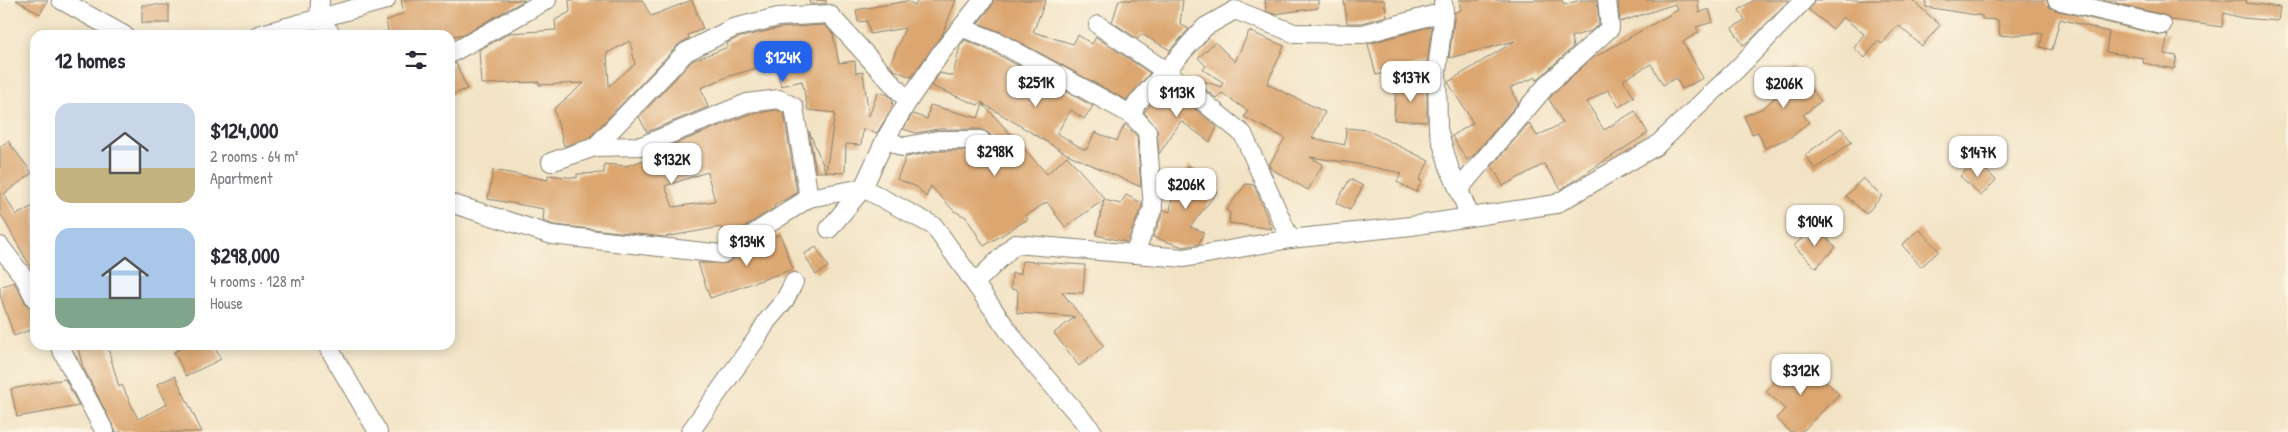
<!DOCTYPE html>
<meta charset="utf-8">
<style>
:root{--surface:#fff;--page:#f2f2f3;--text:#2b2b33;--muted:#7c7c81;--accent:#2563eb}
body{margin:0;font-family:"Patrick Hand",sans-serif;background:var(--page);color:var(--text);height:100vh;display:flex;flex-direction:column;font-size:19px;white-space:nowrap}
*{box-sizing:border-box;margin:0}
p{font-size:16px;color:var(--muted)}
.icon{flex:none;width:28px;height:28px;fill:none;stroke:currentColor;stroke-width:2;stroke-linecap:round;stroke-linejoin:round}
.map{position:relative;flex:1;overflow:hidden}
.drawer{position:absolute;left:30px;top:30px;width:425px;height:320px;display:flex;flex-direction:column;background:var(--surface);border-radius:15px;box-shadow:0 2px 12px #0003}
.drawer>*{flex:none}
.price{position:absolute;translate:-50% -42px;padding:0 11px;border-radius:10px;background:#fff;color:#222;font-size:16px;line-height:32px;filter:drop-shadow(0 1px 2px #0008)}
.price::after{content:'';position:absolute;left:50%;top:30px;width:15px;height:11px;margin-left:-8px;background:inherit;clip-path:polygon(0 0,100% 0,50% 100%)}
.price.active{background:var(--accent);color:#fff}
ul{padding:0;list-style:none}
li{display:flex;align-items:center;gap:15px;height:125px;padding:0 25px}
li span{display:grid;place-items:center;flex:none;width:140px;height:100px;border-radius:15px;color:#555}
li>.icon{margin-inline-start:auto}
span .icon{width:60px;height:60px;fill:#fffc;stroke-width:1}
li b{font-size:21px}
h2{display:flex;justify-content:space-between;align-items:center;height:60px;padding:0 25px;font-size:21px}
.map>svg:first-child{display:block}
</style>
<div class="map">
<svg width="2288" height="432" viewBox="0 0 2288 432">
<rect width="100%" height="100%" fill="#fcf5e5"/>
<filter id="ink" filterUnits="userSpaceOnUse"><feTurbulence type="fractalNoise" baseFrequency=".02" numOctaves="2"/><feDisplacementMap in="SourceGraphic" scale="10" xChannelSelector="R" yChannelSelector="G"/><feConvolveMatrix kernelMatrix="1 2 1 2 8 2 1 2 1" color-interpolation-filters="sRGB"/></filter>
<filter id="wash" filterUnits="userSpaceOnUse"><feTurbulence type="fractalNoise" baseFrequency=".0096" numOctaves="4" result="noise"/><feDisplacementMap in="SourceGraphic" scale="20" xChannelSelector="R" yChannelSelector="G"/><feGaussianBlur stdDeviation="1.12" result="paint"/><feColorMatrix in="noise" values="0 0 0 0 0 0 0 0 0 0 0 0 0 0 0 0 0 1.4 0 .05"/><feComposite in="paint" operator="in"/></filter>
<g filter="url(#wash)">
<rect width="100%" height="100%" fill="#f2e3c5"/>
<g id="blocks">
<g fill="#dba66f" fill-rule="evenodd">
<path d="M16 0H48L40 14Z"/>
<path d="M401 0H525L464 34 450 37V35H389L386 21 404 13Z"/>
<path d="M569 0H642L651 16 692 0 703 29 688 35 689 38 678 45 589 138 564 146 554 109 584 83 539 85V82L481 84 479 50 510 33 556 30 555 20 570 12ZM630 41 635 64 609 86 607 53Z"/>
<path d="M809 0H826V4H810Z"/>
<path d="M918 0H956L942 35 911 77 894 70 890 65 905 28 870 34 867 21 858 22 856 10 907 1 915 5Z"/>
<path d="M993 0H1046L1033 32 1073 44 1078 35 1092 44 1096 37 1150 73 1126 100 1003 33 978 23 991 7Z"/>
<path d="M1119 0H1183L1180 24 1189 29 1170 50 1141 34 1138 39 1112 22Z"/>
<path d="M1265 0H1318V8L1274 14 1266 11Z"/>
<path d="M1344 0H1384L1387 16 1362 23H1347Z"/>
<path d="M1459 0H1562L1564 5 1580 0H1597L1599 24 1591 31 1571 37 1573 47 1537 80 1536 77 1510 88 1518 103 1473 156 1467 160 1452 136 1473 123 1448 82 1515 41 1449 58 1455 12 1461 10Z"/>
<path d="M1618 0H1698L1699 13 1709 9 1713 22 1696 27 1699 32 1683 42 1703 78 1682 89 1676 78 1663 85 1651 64 1623 80 1634 97 1619 107 1608 90 1587 102 1604 130 1635 111 1648 133 1561 189 1544 164 1503 186 1492 166 1529 123 1537 136 1563 123 1549 99 1554 93 1591 59 1678 10 1675 4 1620 22Z"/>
<path d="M1754 0H1789L1750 41 1743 45 1732 28 1745 20 1739 10Z"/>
<path d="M1814 0H1912L1940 25 1922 46 1898 25 1882 44 1878 41 1865 58 1854 48 1864 34 1843 17 1833 29 1809 10Z"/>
<path d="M1926 0H2047L2049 7 2055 10 2160 35 2168 34 2164 54 2177 56 2174 69 2143 63 2144 58 2106 52 2109 32 2060 19 2052 50 2040 47 2043 33 2000 36 1998 20 1982 19V16L1926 7Z"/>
<path d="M2103 0H2247L2246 3 2280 7 2278 21 2242 18 2224 13 2222 27 2171 20 2164 15Z"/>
<rect x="142" y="5" width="27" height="18"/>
<path d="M825 25 833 34 839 63 855 61 856 73 863 72 869 116 878 92 888 95 893 100 892 108 877 133 863 129 861 145 846 144 845 173 826 172 835 113 808 110 802 81 781 86 775 63 729 76 701 88 708 107 647 132 639 117 692 61 728 47 727 43 737 38 780 28Z"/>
<path d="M1432 26 1427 62 1376 75 1368 44Z"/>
<path d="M1249 31 1284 46 1267 84 1325 112 1312 138 1345 145 1346 128 1367 130 1429 161 1419 180 1422 181 1416 192 1397 182 1401 173 1358 164 1310 157 1323 164 1308 190 1270 168 1269 165 1285 138 1244 117 1248 111 1222 93 1216 98 1193 79 1194 78 1221 87 1223 82 1203 70 1206 66 1198 58 1215 42 1235 62Z"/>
<path d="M965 40 993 52 1093 106 1084 119 1071 110 1057 133 1083 149H1087L1095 132 1117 141 1125 124 1137 136 1141 187 1065 153 981 102 978 105 931 86 940 73 953 76 960 46Z"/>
<path d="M456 63 467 89 450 95V65Z"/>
<path d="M1794 66 1799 75 1821 101 1803 115 1809 122 1793 136 1765 148 1758 132 1752 134 1744 116 1763 108 1779 94 1771 78Z"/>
<path d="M1396 84 1427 87V122L1394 120Z"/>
<path d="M1168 87 1217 127 1210 142 1181 121 1159 154 1157 130 1144 112Z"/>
<path d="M983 104 1047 174 1067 156 1105 199 1065 227 1047 202 1026 216 1028 219 984 246 966 217 954 211 931 186 926 197 917 187 897 179 906 157 939 151H981L987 149 992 140 990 134 981 129H938L916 133 903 129 913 114 927 119 930 105 978 118Z"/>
<path d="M777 110 784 114 797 193 775 205 774 208 723 240 721 227 665 237 554 225 543 221 544 209 488 199 493 170 548 180V175L577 178V174L604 173V164L626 166 659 155 657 151 747 115ZM707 172 715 201 673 207 665 186Z"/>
<path d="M1841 128 1852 142 1815 169 1805 155Z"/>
<path d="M809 131 826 172H816Z"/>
<path d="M8 141 32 173 4 194 16 215 35 205V275L0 213V147Z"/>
<path d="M1976 160 1996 180 1981 196 1960 176Z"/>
<path d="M1188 165 1210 181V187L1217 192 1190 227 1204 232 1199 244 1183 247 1153 237 1164 210 1170 212 1173 190 1182 179Z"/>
<path d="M1863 178 1882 196 1866 214 1846 196Z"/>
<path d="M1350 179 1363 186 1350 210 1336 203Z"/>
<path d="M1246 184 1254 185 1272 229 1229 223 1230 213 1226 210Z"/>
<path d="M1126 195 1142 203V206L1127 242 1096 235 1104 200 1121 204Z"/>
<path d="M1814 226 1836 247 1816 268 1794 246Z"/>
<path d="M1919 229 1939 251 1921 267 1902 245Z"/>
<path d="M780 234 793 269 710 298 698 263H727L764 240Z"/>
<path d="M816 247 828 267 816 275 804 254Z"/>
<path d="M1022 261 1085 265 1083 293 1062 292 1104 346 1079 366 1054 333 1075 317 1017 313 1018 290 1011 289 1012 273 1021 274Z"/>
<path d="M14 282 26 304 35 310V328L14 336 0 295V287Z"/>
<path d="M77 345H107L119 387 122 385 138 419 167 404 157 384 175 376 202 432H116L83 367Z"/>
<path d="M187 345H213L221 359 186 376 174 352Z"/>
<path d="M1800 356 1839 394 1802 432H1790L1776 418 1785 409 1766 391Z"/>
<path d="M65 379 79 406 17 417 11 389Z"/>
</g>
</g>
</g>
<g filter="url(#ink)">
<use href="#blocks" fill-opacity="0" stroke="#878070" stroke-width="1"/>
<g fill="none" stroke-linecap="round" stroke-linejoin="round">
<defs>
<g id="minor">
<path d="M61 0 124 35"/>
<path d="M320 0 319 19 332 35"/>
<path d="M2057 0 2162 25"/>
<path d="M1443 3 1444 12 1437 71 1438 129 1449 167 1470 216"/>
<path d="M1098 25 1164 70 1243 134 1290 239"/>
<path d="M963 28 998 42 1132 115 1147 131 1153 208 1134 254"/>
<path d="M258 35 386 0"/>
<path d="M450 54 547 0"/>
<path d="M1132 115 1136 104 1205 27 1235 10 1294 33 1363 34 1444 12"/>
<path d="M886 138 902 147 938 140H981"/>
<path d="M595 147 686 52 733 28 778 17 829 14 908 101"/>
<path d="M551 162 595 147 641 146 747 103 779 99 794 107 809 198"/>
<path d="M1459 189 1546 86 1610 28 1607 0"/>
<path d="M450 203 552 235 722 254 809 198 863 188 934 226 1022 350 1093 432"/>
<path d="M829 229 863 188 886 138 908 101 940 54 983 0"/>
<path d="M0 246 25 279 35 299"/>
<path d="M975 283 1015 244 1184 258 1290 239 1411 226 1556 204 1656 146 1737 69 1804 0"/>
<path d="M59 345 105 432"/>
<path d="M327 345 378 432"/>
<path d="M690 432 757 338 767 321 785 300 794 282"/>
</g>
</defs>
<use href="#minor" stroke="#878070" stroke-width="20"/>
<use href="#minor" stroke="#fff" stroke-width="18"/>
</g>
</g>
</svg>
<b class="price active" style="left:783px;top:83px">$124K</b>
<b class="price" style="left:1411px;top:103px">$137K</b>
<b class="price" style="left:1036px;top:108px">$251K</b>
<b class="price" style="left:1784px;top:109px">$206K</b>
<b class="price" style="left:1177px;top:118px">$113K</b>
<b class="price" style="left:995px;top:177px">$298K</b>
<b class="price" style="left:1978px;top:178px">$147K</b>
<b class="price" style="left:672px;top:185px">$132K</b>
<b class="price" style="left:1186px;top:210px">$206K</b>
<b class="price" style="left:1815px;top:247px">$104K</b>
<b class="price" style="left:747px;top:267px">$134K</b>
<b class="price" style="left:1801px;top:396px">$312K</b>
<section class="drawer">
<h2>12 homes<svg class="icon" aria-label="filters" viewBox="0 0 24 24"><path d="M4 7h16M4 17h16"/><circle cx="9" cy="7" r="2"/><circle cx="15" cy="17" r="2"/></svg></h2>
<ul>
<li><span style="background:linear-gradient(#c9d6e8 65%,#c2b280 0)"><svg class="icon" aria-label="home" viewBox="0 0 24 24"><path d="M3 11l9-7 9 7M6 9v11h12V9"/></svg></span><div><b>$124,000</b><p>2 rooms · 64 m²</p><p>Apartment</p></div></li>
<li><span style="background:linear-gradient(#a9c7e8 70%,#7fa58c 0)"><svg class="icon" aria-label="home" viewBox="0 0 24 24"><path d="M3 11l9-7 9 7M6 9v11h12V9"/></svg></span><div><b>$298,000</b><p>4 rooms · 128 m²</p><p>House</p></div></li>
</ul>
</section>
</div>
